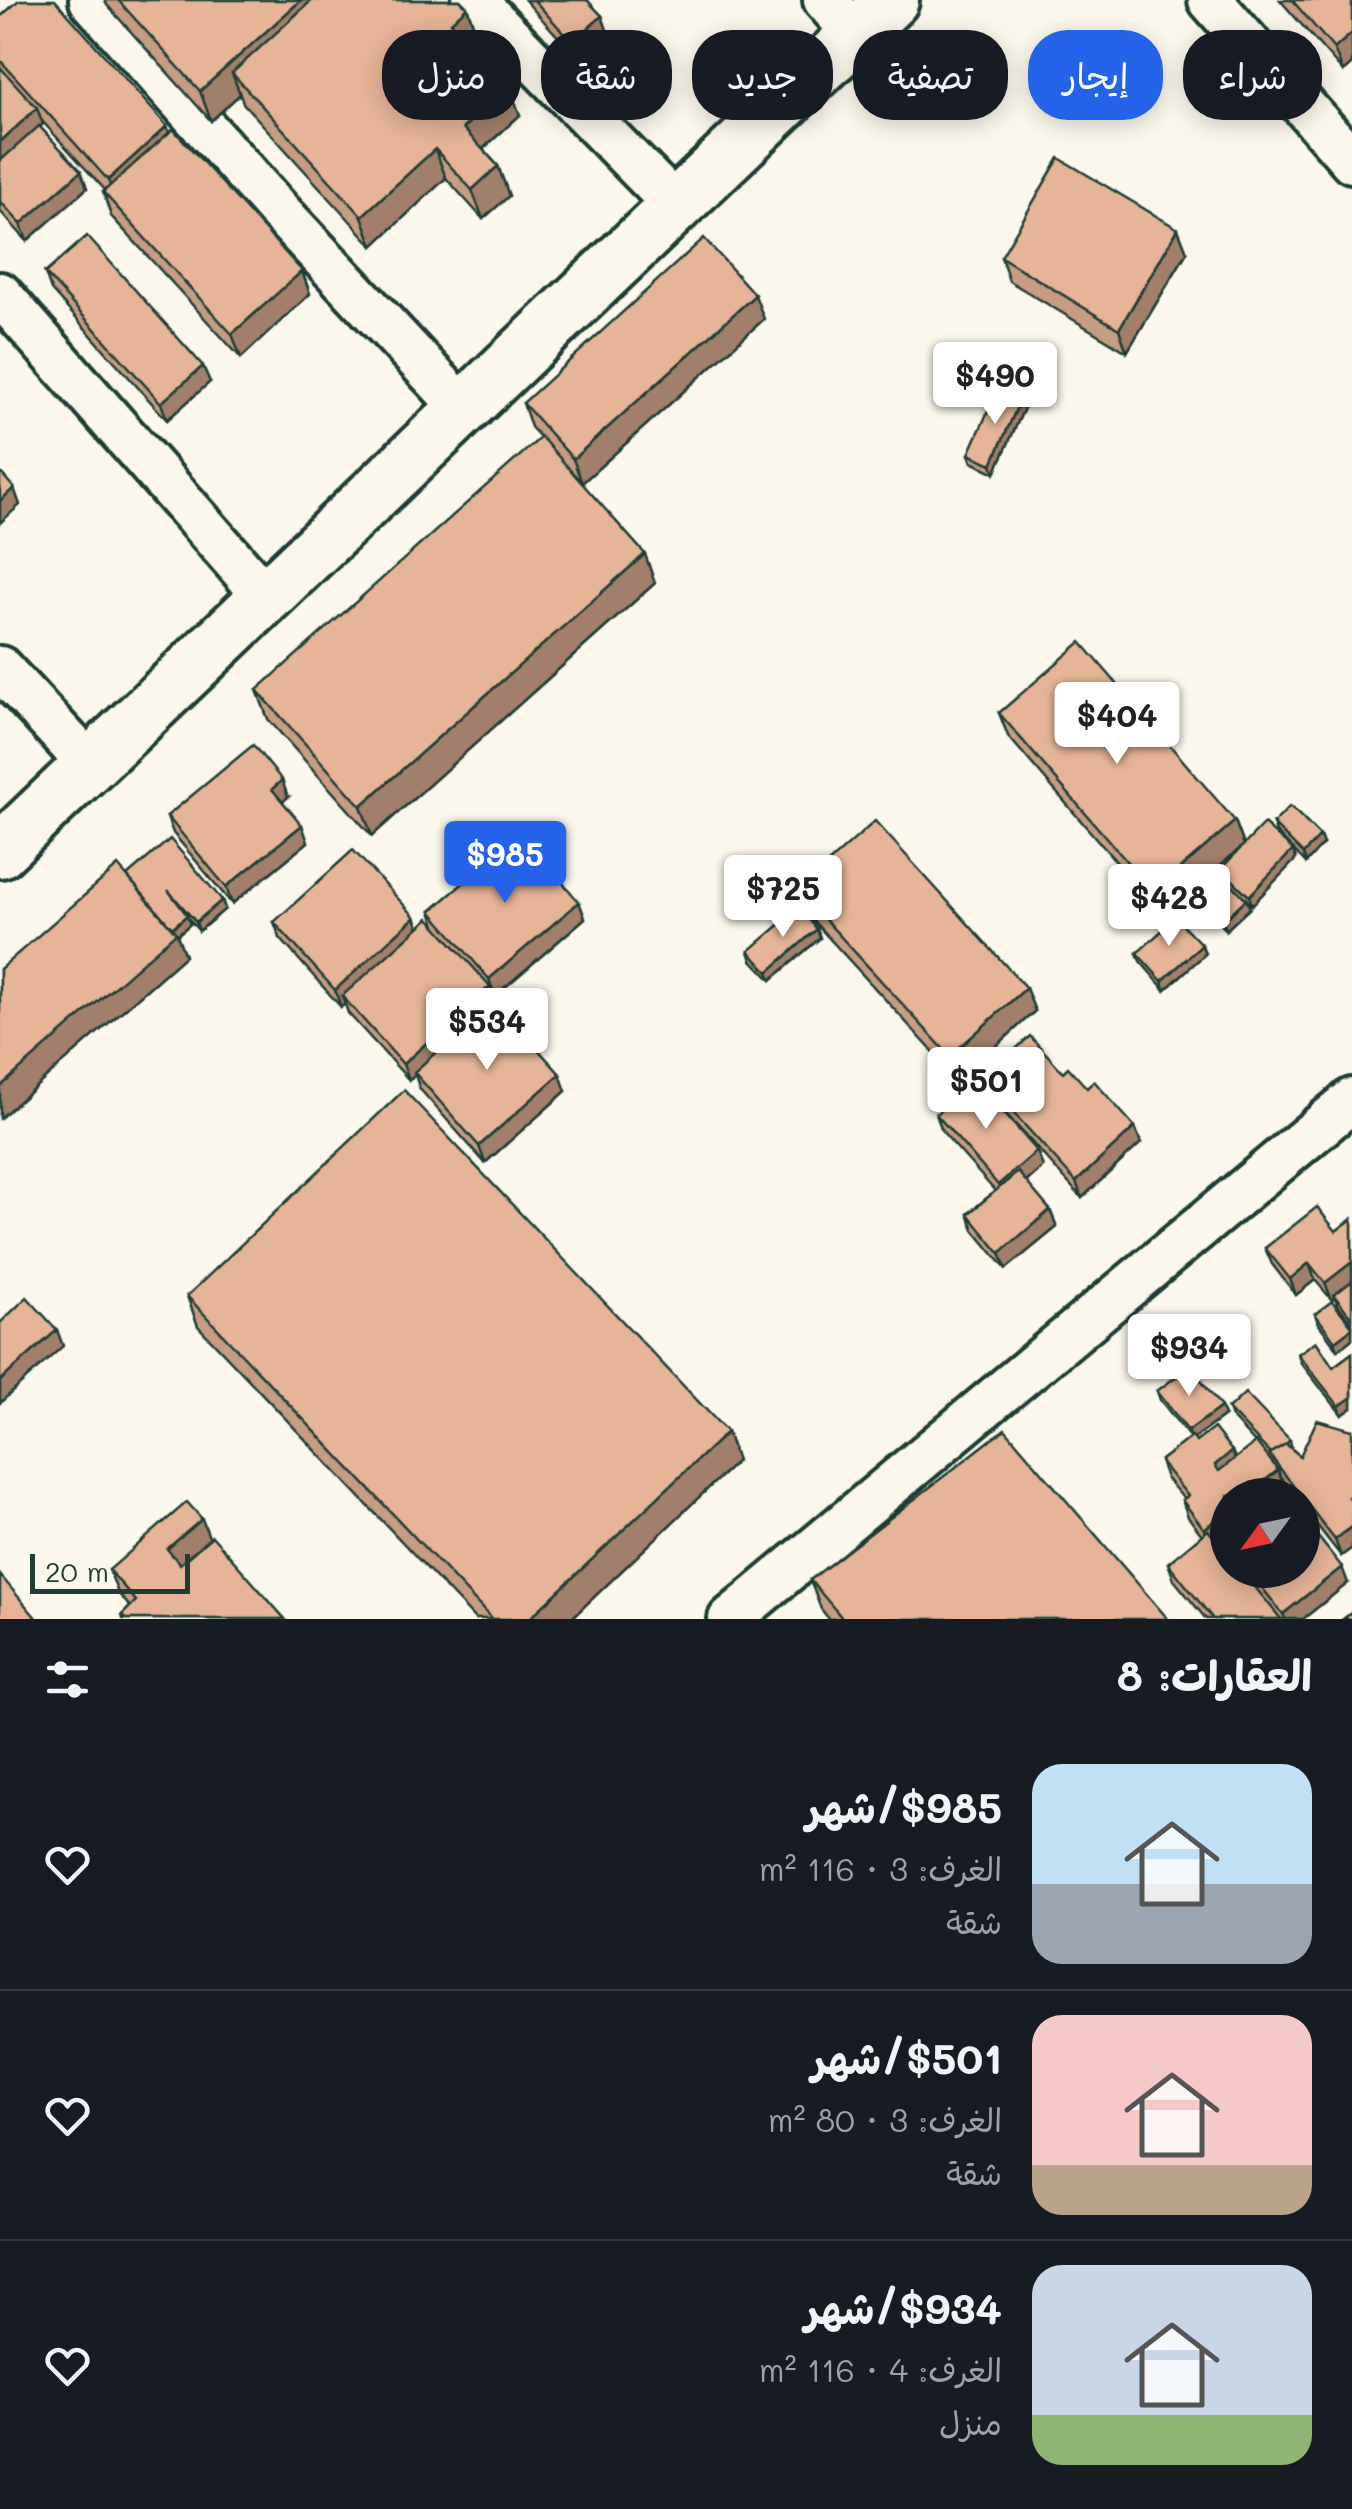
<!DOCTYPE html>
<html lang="ar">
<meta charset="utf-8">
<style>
:root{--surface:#171b24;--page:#242831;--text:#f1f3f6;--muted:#9ea1a6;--line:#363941;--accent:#2563eb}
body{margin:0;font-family:Mali,"Playpen Sans Arabic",sans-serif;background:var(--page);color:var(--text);direction:rtl;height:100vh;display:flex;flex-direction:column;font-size:38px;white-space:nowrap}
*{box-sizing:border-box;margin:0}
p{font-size:32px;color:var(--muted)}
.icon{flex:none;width:55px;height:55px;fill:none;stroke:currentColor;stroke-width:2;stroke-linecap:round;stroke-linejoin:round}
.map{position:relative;height:1619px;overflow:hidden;direction:ltr}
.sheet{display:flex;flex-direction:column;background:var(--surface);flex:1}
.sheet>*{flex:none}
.banner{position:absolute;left:30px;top:30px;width:1292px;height:90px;direction:rtl;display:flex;gap:20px}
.needle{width:65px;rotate:237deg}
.buttons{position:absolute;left:1210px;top:1478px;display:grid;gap:20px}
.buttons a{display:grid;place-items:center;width:110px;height:110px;border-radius:50%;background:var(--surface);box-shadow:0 5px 25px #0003;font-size:50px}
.scale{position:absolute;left:30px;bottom:25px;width:160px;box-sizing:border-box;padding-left:10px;border:5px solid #1f3d34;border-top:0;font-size:28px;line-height:35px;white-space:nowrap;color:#1f3d34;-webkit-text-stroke:8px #fbf7ec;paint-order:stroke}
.price{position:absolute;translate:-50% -85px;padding:0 22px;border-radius:10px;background:#fff;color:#222;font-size:32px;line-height:65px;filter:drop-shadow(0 2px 5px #0008)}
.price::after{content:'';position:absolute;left:50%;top:60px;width:30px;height:22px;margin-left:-15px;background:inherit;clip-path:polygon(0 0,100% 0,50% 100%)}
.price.on{background:var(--accent);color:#fff}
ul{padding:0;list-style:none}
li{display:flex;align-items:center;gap:30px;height:250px;padding:0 40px}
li+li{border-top:2px solid var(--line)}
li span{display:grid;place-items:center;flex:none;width:280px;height:200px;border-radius:30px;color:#555}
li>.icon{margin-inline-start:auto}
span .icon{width:120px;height:120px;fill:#fffc;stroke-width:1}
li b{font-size:42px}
h2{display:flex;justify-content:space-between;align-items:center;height:120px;padding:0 40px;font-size:42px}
.pill{padding:0 35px;border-radius:40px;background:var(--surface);box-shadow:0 5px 25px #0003;font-size:35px;line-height:90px}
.pill.on{background:var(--accent);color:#fff}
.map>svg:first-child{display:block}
</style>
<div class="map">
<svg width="1352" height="1619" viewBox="0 0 1352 1619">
<rect width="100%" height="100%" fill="#fbf7ec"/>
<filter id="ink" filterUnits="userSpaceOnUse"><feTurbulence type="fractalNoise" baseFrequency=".01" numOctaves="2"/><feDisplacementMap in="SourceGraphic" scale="20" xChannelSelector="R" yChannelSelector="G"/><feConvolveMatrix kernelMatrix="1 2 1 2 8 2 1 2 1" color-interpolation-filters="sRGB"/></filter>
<g filter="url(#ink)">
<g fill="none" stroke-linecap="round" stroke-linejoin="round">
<defs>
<g id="minor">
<path d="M91 0 278 210 462 407"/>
<path d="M474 0 677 207"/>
<path d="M825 0 856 35"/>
<path d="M1210 0 1352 161"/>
<path d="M0 294 266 597"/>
<path d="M0 668 90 765"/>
<path d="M730 1619 1352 1100"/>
</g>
<path id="tertiary" d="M0 851 892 0"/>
</defs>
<use href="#minor" stroke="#1f3d34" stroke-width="50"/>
<use href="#tertiary" stroke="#1f3d34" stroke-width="60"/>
<use href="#minor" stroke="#fbf7ec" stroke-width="42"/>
<use href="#tertiary" stroke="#fbf7ec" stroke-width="52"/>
</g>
<g fill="#c69c82" stroke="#1f3d34" stroke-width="2.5">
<path d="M105 0H460L467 7 477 36 470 43 520 115 483 149 498 166 509 196 483 219 446 178 373 246 243 103 240 94 211 121 107 5Z"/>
<path d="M525 0H587L602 16 608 33 578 59Z"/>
<path d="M1280 0H1352V64L1343 72Z"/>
<path d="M0 17 167 126 169 132 302 271 310 294 241 358 111 216 103 192 105 190 41 120 43 124 40 127 81 171 87 188 27 241 0 211Z"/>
<path d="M1187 252 1127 352 1009 281 1001 257Z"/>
<path d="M45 273 210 382 167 420 51 290Z"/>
<path d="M764 319 582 483 531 427 523 403Z"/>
<path d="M1020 400 1024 408 995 473 972 462 969 454Z"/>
<path d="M655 583 372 836 268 719 257 690Z"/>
<path d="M999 713 1235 821 1244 845 1162 915 1008 736Z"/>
<path d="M288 797 282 802 308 842 232 904 173 833 167 816Z"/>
<path d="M1273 824 1323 844 1306 863 1276 832Z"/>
<path d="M1293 850 1296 859 1252 905 1247 900 1250 908 1226 930 1202 904 1199 895 1223 875 1221 869Z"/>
<path d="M127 876 222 900 225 909 199 931 188 918 190 924 177 935 185 956 0 1118V969Z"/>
<path d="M798 890 1035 1011 959 1080 807 914Z"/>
<path d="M579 902 585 918 495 996 493 993 496 1002 566 1091 485 1163 420 1089 415 1075 409 1080 348 1013 345 1004 341 1007 280 938 274 922 415 917 419 927 436 926 431 911Z"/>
<path d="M817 929 820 938 771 980 752 960 749 951Z"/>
<path d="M1137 953 1205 954 1165 990 1140 961Z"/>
<path d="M1063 1072 1087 1088 1141 1143 1082 1198 989 1095 983 1079Z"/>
<path d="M936 1114 1043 1167 1026 1182 1050 1210 1057 1227 1006 1269 974 1230 968 1214 995 1191 942 1131Z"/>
<path d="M1352 1219V1323L1337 1304 1335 1297 1332 1300 1315 1280 1296 1295 1272 1264 1265 1248 1336 1231Z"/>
<path d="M187 1296 727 1432 737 1461 571 1619H475L198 1326Z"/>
<path d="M1315 1314 1352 1326V1339L1338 1350 1318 1323Z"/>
<path d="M1352 1353V1408L1342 1415 1301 1363 1298 1354 1333 1367Z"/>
<path d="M1157 1391 1224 1416 1194 1438 1196 1442 1232 1451 1235 1459 1255 1443 1231 1417 1228 1409 1290 1440 1292 1449 1300 1456 1352 1430V1548L1341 1556 1302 1506V1495H1294L1281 1477 1284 1487 1274 1495H1228V1532L1217 1540 1241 1570H1302L1348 1583 1303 1619H1206L1174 1580 1168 1563 1202 1535 1188 1517 1182 1500 1184 1499 1166 1478 1160 1461 1190 1438 1160 1400Z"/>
<path d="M210 1538 285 1619H123L122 1615 130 1607 118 1593 109 1570Z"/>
<path d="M810 1580 1168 1619H829L821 1609Z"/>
</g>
<g fill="#a17f6a" stroke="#1f3d34" stroke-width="2.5">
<path d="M301 0H345L232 73 240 94 211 121 200 91Z"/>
<path d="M467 7 477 36 462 52 451 22Z"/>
<path d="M602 16 608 33 578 59 572 42Z"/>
<path d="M1352 33V64L1343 72 1334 49Z"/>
<path d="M509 86 520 115 474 157 463 128Z"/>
<path d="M37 108 43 124 0 164V142Z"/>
<path d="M167 126 176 150 117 203 108 180Z"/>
<path d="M435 149 446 178 373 246 362 216Z"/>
<path d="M498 166 509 196 483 219 472 190Z"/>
<path d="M81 171 87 188 27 241 21 224Z"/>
<path d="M1178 229 1187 252 1127 352 1119 329Z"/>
<path d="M302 271 310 294 241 358 232 334Z"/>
<path d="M755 295 764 319 582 483 573 459Z"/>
<path d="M203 366 210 382 167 420 161 403Z"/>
<path d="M1020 400 1024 408 995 473 992 464Z"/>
<path d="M14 488 20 505 0 523V501Z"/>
<path d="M645 554 655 583 372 836 361 806Z"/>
<path d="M282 780 288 797 278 806 272 789Z"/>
<path d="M1235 821 1244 845 1162 915 1153 892Z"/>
<path d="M302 825 308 842 232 904 226 887Z"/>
<path d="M1320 836 1323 844 1306 863 1303 854Z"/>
<path d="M1293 850 1296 859 1252 905 1249 896Z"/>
<path d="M1246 899 1250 908 1226 930 1223 921Z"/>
<path d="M222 900 225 909 199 931 196 922Z"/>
<path d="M579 902 585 918 495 996 489 979Z"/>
<path d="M187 915 190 924 177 935 185 956 0 1118V1087Z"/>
<path d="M415 917 421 934 342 996 345 1004 341 1007 335 990Z"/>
<path d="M817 929 820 938 771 980 768 972Z"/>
<path d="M1202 945 1205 954 1165 990 1162 981Z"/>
<path d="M490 986 496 1002 409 1080 403 1064Z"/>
<path d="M1026 988 1035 1011 959 1080 950 1056Z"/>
<path d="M560 1074 566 1091 485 1163 479 1146Z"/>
<path d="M1135 1127 1141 1143 1082 1198 1076 1182Z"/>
<path d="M1037 1151 1043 1167 1004 1202 998 1185Z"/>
<path d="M1050 1210 1057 1227 1006 1269 1000 1253Z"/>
<path d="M1352 1262V1283L1332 1300 1325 1283Z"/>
<path d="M1309 1263 1315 1280 1296 1295 1290 1279Z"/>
<path d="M1352 1328V1339L1338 1350 1335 1341Z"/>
<path d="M57 1330 63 1346 0 1403V1381Z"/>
<path d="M1352 1397V1408L1342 1415 1339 1406Z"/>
<path d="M1221 1407 1224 1416 1192 1440 1188 1431Z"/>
<path d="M727 1432 737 1461 571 1619H529Z"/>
<path d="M1232 1451 1238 1468 1221 1481 1215 1465Z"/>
<path d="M1278 1470 1284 1487 1274 1495H1247Z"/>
<path d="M1228 1510V1532L1210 1545 1204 1529Z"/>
<path d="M202 1519 211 1542 176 1572 167 1549Z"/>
<path d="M1352 1526V1548L1341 1556 1335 1540Z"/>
<path d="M1342 1567 1348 1583 1303 1619H1285L1283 1614Z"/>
</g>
<g fill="#e6b597" stroke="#1f3d34" stroke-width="2.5">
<path d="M19 0H55L167 126 108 180 0 60V17Z"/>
<path d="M118 0H301L200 91Z"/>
<path d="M312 0H460L467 7 451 22 509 86 463 128 498 166 472 190 435 149 362 216 232 73Z"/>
<path d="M534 0H587L602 16 572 42Z"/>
<path d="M1292 0H1352V33L1334 49Z"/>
<path d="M0 67 37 108 0 142Z"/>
<path d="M39 126 81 171 21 224 0 201V161Z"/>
<path d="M173 129 302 271 232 334 103 192Z"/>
<path d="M1059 158 1178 229 1119 329 1001 257Z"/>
<path d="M87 236 203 366 161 403 45 273Z"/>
<path d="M704 238 755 295 573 459 523 403Z"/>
<path d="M998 389 1020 400 992 464 969 454Z"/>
<path d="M541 437 645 554 361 806 257 690Z"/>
<path d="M0 472 14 488 0 501Z"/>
<path d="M1081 642 1235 821 1153 892 999 713Z"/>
<path d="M253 745 282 780 272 789 302 825 226 887 167 816Z"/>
<path d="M1290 806 1320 836 1303 854 1273 824Z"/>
<path d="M875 821 1026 988 950 1056 798 890Z"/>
<path d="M1264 824 1293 850 1249 896 1221 869Z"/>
<path d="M521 833 579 902 489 979 431 911Z"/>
<path d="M170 839 222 900 196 922 168 890 187 915 172 928 127 876Z"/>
<path d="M353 850 415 917 335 990 274 922Z"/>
<path d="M118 866 176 933 0 1087V969Z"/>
<path d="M1221 873 1246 899 1223 921 1199 895Z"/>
<path d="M799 908 817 929 768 972 749 951Z"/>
<path d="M429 918 490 986 403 1064 342 996Z"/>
<path d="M1176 918 1202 945 1162 981 1137 953Z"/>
<path d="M494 1000 560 1074 479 1146 414 1072Z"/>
<path d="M1030 1036 1063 1072 1068 1067 1087 1088 1094 1081 1135 1127 1076 1182 983 1079Z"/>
<path d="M975 1080 1037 1151 998 1185 936 1114Z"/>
<path d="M404 1090 727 1432 529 1619H492L187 1296Z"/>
<path d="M1018 1172 1050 1210 1000 1253 968 1214Z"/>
<path d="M1317 1207 1336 1231 1352 1219V1262L1325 1283 1309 1263 1290 1279 1265 1248Z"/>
<path d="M1352 1281V1318L1334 1295Z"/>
<path d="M27 1297 57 1330 0 1381V1323Z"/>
<path d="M1332 1301 1352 1326V1328L1335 1341 1315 1314Z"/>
<path d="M1316 1341 1333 1367 1352 1353V1397L1339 1406 1298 1354Z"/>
<path d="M1190 1366 1221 1407 1188 1431 1157 1391Z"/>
<path d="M1245 1393 1290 1440 1286 1444 1270 1453 1228 1409Z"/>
<path d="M1317 1420 1352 1430V1497H1349L1352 1501V1526L1335 1540 1269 1454 1286 1444 1300 1456Z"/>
<path d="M1214 1428 1232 1451 1215 1465 1219 1471 1256 1442 1278 1470 1247 1495H1228V1510L1204 1529 1182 1500 1188 1496 1160 1461 1192 1436 1196 1442Z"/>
<path d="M1005 1429 1168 1619H843L810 1580Z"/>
<path d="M187 1502 202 1519 167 1549 180 1564 212 1536 285 1619H125L122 1615 136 1601 109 1570Z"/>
<path d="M1302 1517 1342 1567 1283 1614 1248 1570H1302Z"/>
<path d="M1208 1530 1228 1554V1570H1241L1281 1619H1213L1168 1563Z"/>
<path d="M0 1575 37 1619H0Z"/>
<path d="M1352 1612V1619H1343Z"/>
</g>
</g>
</svg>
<div class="buttons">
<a><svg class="needle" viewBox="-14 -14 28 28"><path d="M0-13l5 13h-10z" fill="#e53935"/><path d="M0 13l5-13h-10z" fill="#9ea1a6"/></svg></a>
</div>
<div class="scale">20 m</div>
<b class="price" style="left:995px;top:427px">$490</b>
<b class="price" style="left:1117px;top:767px">$404</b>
<b class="price on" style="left:505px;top:906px">$985</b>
<b class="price" style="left:783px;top:940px">$725</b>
<b class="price" style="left:1169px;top:949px">$428</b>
<b class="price" style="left:487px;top:1073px">$534</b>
<b class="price" style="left:986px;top:1132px">$501</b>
<b class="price" style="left:1189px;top:1399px">$934</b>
<div class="banner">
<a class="pill">شراء</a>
<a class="pill on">إيجار</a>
<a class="pill">تصفية</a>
<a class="pill">جديد</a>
<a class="pill">شقة</a>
<a class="pill">منزل</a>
</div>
</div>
<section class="sheet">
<h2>العقارات: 8<svg class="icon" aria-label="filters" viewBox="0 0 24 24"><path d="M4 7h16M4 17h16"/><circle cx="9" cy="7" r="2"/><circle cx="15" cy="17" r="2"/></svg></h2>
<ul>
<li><span style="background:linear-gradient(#bfe0f5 60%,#9aa5b1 0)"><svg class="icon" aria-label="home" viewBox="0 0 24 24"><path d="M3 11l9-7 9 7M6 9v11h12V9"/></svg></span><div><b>$985/شهر</b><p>الغرف: 3 · 116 m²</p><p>شقة</p></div><svg class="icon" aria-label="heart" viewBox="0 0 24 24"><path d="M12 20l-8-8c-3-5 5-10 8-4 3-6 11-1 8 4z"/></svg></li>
<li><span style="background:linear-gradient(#f6c9c9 75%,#b9a48a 0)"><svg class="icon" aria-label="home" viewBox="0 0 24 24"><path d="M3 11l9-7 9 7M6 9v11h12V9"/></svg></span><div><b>$501/شهر</b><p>الغرف: 3 · 80 m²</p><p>شقة</p></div><svg class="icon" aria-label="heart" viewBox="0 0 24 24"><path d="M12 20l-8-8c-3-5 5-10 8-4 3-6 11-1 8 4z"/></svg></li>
<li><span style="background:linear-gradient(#c9d6e8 75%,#8fb573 0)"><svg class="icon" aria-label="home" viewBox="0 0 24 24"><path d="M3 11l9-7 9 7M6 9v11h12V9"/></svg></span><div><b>$934/شهر</b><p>الغرف: 4 · 116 m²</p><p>منزل</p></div><svg class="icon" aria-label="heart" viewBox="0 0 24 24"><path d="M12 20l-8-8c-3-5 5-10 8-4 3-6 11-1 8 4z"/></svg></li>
</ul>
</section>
